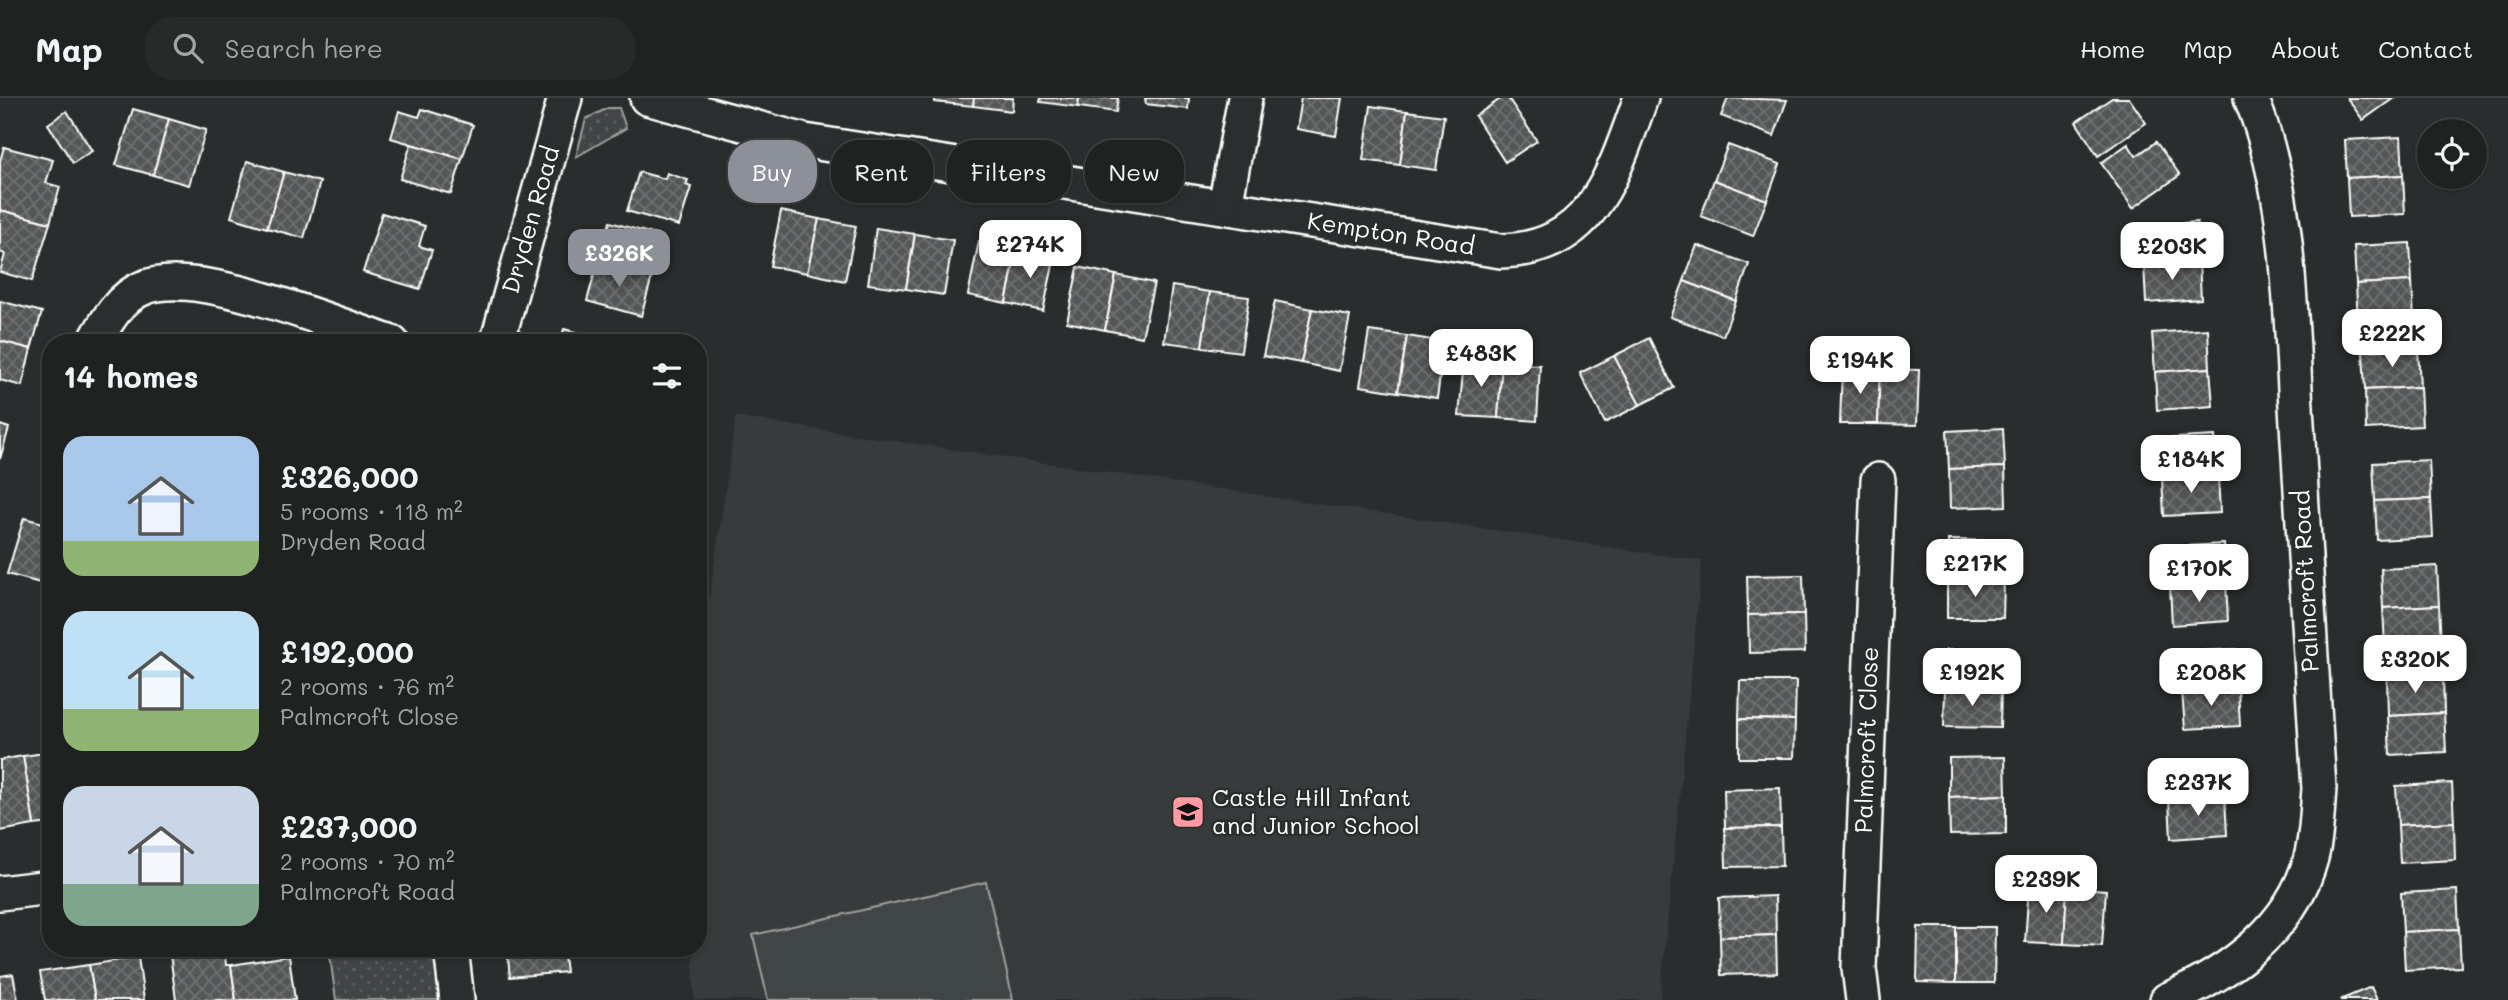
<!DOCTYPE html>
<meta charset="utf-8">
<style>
:root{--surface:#202222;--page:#282a2a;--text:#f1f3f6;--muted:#a2a4a5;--line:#3d3f40;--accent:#8c9099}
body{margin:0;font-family:Mali,sans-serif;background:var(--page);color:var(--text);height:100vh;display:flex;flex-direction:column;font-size:26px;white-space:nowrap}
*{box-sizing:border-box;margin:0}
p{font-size:23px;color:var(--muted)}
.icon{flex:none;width:38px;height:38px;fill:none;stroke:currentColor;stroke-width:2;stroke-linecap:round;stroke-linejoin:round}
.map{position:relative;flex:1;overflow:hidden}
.details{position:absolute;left:42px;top:236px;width:665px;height:623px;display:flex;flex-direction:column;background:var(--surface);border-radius:28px;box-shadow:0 2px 5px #0004,0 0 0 2px var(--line)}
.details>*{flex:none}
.hud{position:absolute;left:728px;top:42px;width:665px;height:63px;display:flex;gap:14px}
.controls{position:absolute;left:2417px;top:21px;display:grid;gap:14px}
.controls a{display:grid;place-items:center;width:70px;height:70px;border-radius:50%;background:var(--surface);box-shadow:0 2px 5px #0004,0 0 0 2px var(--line);font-size:35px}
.price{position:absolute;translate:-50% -60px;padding:0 16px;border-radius:14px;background:#fff;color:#222;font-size:23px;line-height:46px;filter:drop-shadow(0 2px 4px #0008)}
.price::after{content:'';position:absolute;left:50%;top:42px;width:21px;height:16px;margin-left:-10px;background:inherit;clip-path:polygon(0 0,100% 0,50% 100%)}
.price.selected{background:var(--accent);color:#fff}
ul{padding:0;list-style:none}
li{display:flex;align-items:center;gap:21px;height:175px;padding:0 21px}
li span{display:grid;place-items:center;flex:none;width:196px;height:140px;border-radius:21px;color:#555}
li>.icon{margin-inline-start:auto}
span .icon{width:84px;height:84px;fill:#fffc;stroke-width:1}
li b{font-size:30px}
h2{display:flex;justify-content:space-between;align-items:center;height:84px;padding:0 21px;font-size:30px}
.tag{padding:0 24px;border-radius:28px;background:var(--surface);box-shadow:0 2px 5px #0004,0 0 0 2px var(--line);font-size:24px;line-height:63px}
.tag.selected{background:var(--accent);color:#fff}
header{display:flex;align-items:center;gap:42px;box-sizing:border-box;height:98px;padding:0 35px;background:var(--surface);border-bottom:2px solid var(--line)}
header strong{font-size:33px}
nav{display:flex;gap:38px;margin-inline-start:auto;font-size:24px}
.search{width:490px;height:63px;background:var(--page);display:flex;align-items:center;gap:18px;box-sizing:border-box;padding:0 24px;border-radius:28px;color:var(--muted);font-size:26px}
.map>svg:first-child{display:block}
</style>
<header>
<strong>Map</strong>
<div class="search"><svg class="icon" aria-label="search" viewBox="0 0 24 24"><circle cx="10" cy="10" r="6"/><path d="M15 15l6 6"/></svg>Search here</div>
<nav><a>Home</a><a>Map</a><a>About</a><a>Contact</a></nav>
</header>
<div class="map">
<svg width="2508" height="902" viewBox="0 0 2508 902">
<defs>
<pattern id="grass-dots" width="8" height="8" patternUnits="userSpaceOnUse" patternTransform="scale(1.75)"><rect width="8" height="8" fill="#414445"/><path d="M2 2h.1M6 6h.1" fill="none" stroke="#5e6061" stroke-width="1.8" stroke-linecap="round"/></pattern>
<pattern id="building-cross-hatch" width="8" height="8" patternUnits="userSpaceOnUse" patternTransform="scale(1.75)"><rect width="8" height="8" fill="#555758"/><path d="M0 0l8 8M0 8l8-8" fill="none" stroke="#6e7071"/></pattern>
</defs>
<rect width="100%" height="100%" fill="#2a2d2e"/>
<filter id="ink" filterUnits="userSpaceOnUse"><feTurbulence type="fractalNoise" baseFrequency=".0143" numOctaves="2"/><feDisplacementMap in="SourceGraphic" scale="14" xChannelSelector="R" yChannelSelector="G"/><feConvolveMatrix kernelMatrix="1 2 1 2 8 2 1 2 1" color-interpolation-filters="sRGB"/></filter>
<g filter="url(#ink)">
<path fill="#373a3b" d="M736 319 1702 463 1660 902H694L693 851 698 850V577Z"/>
<g fill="url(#grass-dots)" stroke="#a0a2a2" stroke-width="2">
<path d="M608 10H619L626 30 576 59 586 21Z"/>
<path d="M329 851H434L441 902H336Z"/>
</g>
<path fill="#414445" stroke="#a0a2a2" stroke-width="2" d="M986 784 1013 902H768L753 837Z"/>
<g fill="url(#building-cross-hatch)" stroke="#fff" stroke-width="2">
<path d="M935 0H974L973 8 935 4Z"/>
<path d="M974 0H1013L1012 13 973 8Z"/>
<path d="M1041 0H1079L1078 9 1040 4Z"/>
<path d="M1079 0H1118L1116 14 1078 9Z"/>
<path d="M1145 0H1189L1188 11 1146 6Z"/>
<path d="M1301 0H1342L1336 38 1296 31Z"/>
<path d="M1502 0H1508L1537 43 1505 64 1475 18Z"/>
<path d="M1728 0 1787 2 1774 38 1721 18Z"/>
<path d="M2112 0H2129L2146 25 2098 58 2076 24Z"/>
<path d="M2347 0H2394L2363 22Z"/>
<path d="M1371 8 1407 13 1400 67 1363 62Z"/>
<path d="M133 11 169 21 153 77 116 67Z"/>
<path d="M422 11 473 27 462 61 391 40 399 13 419 19Z"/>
<path d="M67 13 92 53 73 65 48 26Z"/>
<path d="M1407 13 1444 18 1436 72 1400 67Z"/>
<path d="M169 21 206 32 189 87 153 77Z"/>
<path d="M2401 39 2403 77 2347 80 2345 42Z"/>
<path d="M2156 44 2180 77 2133 110 2101 65 2128 46 2136 58Z"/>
<path d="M411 46 462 61 451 96 400 81Z"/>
<path d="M1728 47 1780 66 1767 102 1714 82Z"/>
<path d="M4 49 53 62 46 85 60 89 50 125 0 112V63Z"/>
<path d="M247 63 284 74 267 130 231 119Z"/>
<path d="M284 74 320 84 304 140 267 130Z"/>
<path d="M639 74 665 81 667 75 688 82 686 87 691 89 679 128 627 113Z"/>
<path d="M2403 77 2405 116 2349 119 2347 80Z"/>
<path d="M1714 82 1767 102 1753 138 1701 118Z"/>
<path d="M0 112 50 125 32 183 0 174 5 156 0 154Z"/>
<path d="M781 113 819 121 807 175 770 168Z"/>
<path d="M382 115 425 128 419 148 432 152 420 191 363 174Z"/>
<path d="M819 121 856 128 845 183 807 175Z"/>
<path d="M610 124 663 139 652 179 598 163Z"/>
<path d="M2197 124 2199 163 2144 166 2141 128Z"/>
<path d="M876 130 915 136 906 191 868 186Z"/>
<path d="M915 136 953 142 944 197 906 191Z"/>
<path d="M979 143 1017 151 1006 205 968 197Z"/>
<path d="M2410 145 2412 183 2356 186 2354 148Z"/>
<path d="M1697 147 1749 166 1736 203 1684 183Z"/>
<path d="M1017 151 1055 158 1043 213 1006 205Z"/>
<path d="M598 163 652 179 641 218 587 203Z"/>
<path d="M2199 163 2201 201 2146 205 2144 166Z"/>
<path d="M1078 169 1116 177 1105 232 1067 224Z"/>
<path d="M1116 177 1154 185 1142 239 1105 232Z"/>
<path d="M1684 183 1736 203 1723 238 1670 219Z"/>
<path d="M2412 183 2414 222 2358 225 2356 186Z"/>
<path d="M1172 188 1210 194 1202 249 1164 244Z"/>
<path d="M1210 194 1249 199 1241 254 1202 249Z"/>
<path d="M0 203 42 214 31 251 0 243Z"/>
<path d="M1275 203 1312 211 1301 265 1263 258Z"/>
<path d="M1312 211 1350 218 1339 273 1301 265Z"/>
<path d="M564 231 618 245H560Z"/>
<path d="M2208 231 2210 270 2155 274 2152 235Z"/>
<path d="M1369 233 1407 238 1398 294 1360 288Z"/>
<path d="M1407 238 1445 244 1437 300 1398 294Z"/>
<path d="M1649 240 1674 290 1640 307 1614 258Z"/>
<path d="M0 243 31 251 22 288 0 282Z"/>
<path d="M2418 250 2420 289 2365 292 2363 253Z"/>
<path d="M1614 258 1640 307 1605 325 1580 275Z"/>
<path d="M1464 262 1502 265 1498 320 1459 318Z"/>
<path d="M1502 265 1540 267 1537 323 1498 320Z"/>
<path d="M1842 270 1880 271 1878 326H1840Z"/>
<path d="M2210 270 2213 308 2157 312 2155 274Z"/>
<path d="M1880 271 1919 272 1917 327 1878 326Z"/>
<path d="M2420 289 2422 328 2366 331 2365 292Z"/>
<path d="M0 327 9 330 0 361Z"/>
<path d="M2003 330 2005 369 1949 371 1947 333Z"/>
<path d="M2215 338 2218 376 2162 380 2160 341Z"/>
<path d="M2429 362 2431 401 2375 403 2373 365Z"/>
<path d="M2005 369 2006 408 1950 410 1949 371Z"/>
<path d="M2218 376 2220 415 2164 418 2162 380Z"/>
<path d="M2431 401 2433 439 2377 442 2375 403Z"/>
<path d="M24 420 51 427V463L44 486 7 476Z"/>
<path d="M1948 442 2004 443V482L1947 481Z"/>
<path d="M2224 446 2226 484 2170 488 2168 449Z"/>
<path d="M51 463V488L44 486Z"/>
<path d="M2437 468 2439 507 2383 510 2381 471Z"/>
<path d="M1803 477 1804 516 1748 517 1747 478Z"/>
<path d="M1947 481 2004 482 2003 520H1947Z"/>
<path d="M2226 484 2228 523 2172 527 2170 488Z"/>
<path d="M2439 507 2441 545 2385 548 2383 510Z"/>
<path d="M1804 516 1805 554 1749 555 1748 517Z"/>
<path d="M2236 551 2238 590 2182 593 2180 554Z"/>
<path d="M1946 552 2002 553 2001 591 1945 590Z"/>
<path d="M2443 577 2444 615 2388 618 2387 579Z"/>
<path d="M1740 583H1796L1795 622 1739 621Z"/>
<path d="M1945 590 2001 591 2000 630 1944 629Z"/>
<path d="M2238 590 2240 628 2185 631 2182 593Z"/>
<path d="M2444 615 2446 654 2390 657 2388 618Z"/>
<path d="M1739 621 1795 622 1794 660H1739Z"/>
<path d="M51 654V725L34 727 23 658Z"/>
<path d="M23 658 34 727 0 733V662Z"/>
<path d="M2005 659 2006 697 1949 699V660Z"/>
<path d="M2222 660 2225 699 2169 702 2167 664Z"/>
<path d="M2452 685 2454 724 2398 727 2396 688Z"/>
<path d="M1780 690 1781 729 1725 730 1724 692Z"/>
<path d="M2006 697V736L1950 737 1949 699Z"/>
<path d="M2225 699 2227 737 2171 741 2169 702Z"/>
<path d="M2454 724 2455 762 2400 765 2398 727Z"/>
<path d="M1781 729 1782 768 1726 769 1725 730Z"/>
<path d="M2029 787 2067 789 2064 846 2025 844Z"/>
<path d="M2067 789 2106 792 2102 848 2064 846Z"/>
<path d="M2457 792 2459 831 2403 834 2401 795Z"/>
<path d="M1775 798 1776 837 1720 839 1719 800Z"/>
<path d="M1918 829H1956V885L1917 884Z"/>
<path d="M1956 829H1995L1994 885H1956Z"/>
<path d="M2459 831 2461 869 2405 872 2403 834Z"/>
<path d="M1776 837 1777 875 1721 877 1720 839Z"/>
<path d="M206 850H224L226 867H231L236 902H176L170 856Z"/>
<path d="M507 850H563L566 874 510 879Z"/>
<path d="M289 858 295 902H236L231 867Z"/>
<path d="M138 859 144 902H95L89 867Z"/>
<path d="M89 867 95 902H45L40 874Z"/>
<path d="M13 876 18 902H0V878Z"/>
<path d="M2371 889 2377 902H2340Z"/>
</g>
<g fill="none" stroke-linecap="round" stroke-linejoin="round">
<defs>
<g id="street">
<path d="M647 0 805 43 1501 153C1595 151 1614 73 1641 0"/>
<path d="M1225 108 1245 0"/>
<path d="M94 245C106 224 120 199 143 190 196 167 336 227 392 245"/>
<path d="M497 245 565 0"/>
<path d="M0 795 51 789"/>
<path d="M451 850 457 902"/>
<path d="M1863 902 1859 870 1878 382"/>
<path d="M2167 902C2230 875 2292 830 2311 760 2317 738 2317 714 2319 691 2311 564 2303 437 2296 309 2290 208 2290 95 2251 0"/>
</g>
</defs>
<use href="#street" stroke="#fff" stroke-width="38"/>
<use href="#street" stroke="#2a2d2e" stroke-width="33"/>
</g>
</g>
<defs>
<symbol id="school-square" viewBox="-11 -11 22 22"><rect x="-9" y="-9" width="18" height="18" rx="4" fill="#ff9aa2" stroke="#2a2d2e"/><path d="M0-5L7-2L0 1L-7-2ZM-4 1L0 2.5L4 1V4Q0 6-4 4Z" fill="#111"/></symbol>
</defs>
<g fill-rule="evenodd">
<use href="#school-square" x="1169" y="695" width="38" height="38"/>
</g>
<g text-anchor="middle" stroke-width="5" stroke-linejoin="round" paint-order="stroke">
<g font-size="24" fill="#fff" stroke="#2a2d2e">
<text transform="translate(531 122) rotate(-74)" y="8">Dryden Road</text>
<text transform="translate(1391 136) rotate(9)" y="8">Kempton Road</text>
<text transform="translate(2306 483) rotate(-93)" y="8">Palmcroft Road</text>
<text transform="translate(1867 642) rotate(-88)" y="8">Palmcroft Close</text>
</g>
<g font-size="24" fill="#fff" stroke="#2a2d2e" text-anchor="start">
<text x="1212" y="708">Castle Hill Infant<tspan x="1212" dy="28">and Junior School</tspan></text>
</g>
</g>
</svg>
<div class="controls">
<a><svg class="icon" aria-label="locate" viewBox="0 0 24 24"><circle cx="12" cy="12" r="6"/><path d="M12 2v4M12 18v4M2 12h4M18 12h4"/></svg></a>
</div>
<b class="price" style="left:1030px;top:182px">£274K</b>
<b class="price" style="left:2172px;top:184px">£203K</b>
<b class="price selected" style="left:619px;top:191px">£326K</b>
<b class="price" style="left:2392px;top:271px">£222K</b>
<b class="price" style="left:1481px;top:291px">£483K</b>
<b class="price" style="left:1860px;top:298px">£194K</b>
<b class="price" style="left:2191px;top:397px">£184K</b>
<b class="price" style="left:1975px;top:501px">£217K</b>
<b class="price" style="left:2199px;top:506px">£170K</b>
<b class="price" style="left:2415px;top:597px">£320K</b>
<b class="price" style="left:1972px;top:610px">£192K</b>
<b class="price" style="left:2211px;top:610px">£208K</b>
<b class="price" style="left:2198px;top:720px">£237K</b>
<b class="price" style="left:2046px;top:817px">£239K</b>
<div class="hud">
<a class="tag selected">Buy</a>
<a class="tag">Rent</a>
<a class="tag">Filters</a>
<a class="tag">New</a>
</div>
<section class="details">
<h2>14 homes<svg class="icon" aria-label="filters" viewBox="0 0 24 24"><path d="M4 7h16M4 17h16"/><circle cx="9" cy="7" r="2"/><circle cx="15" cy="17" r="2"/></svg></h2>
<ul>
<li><span style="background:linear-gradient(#a9c7e8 75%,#8fb573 0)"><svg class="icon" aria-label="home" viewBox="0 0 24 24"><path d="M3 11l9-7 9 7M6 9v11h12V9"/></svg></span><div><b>£326,000</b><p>5 rooms · 118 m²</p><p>Dryden Road</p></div></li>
<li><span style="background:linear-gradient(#bfe0f5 70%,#8fb573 0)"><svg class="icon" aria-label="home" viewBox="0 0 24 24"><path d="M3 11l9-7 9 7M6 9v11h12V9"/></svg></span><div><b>£192,000</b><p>2 rooms · 76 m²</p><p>Palmcroft Close</p></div></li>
<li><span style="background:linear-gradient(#c9d6e8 70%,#7fa58c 0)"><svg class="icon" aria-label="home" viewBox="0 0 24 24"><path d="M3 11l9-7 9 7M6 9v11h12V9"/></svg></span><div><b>£237,000</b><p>2 rooms · 70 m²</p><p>Palmcroft Road</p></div></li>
</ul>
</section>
</div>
